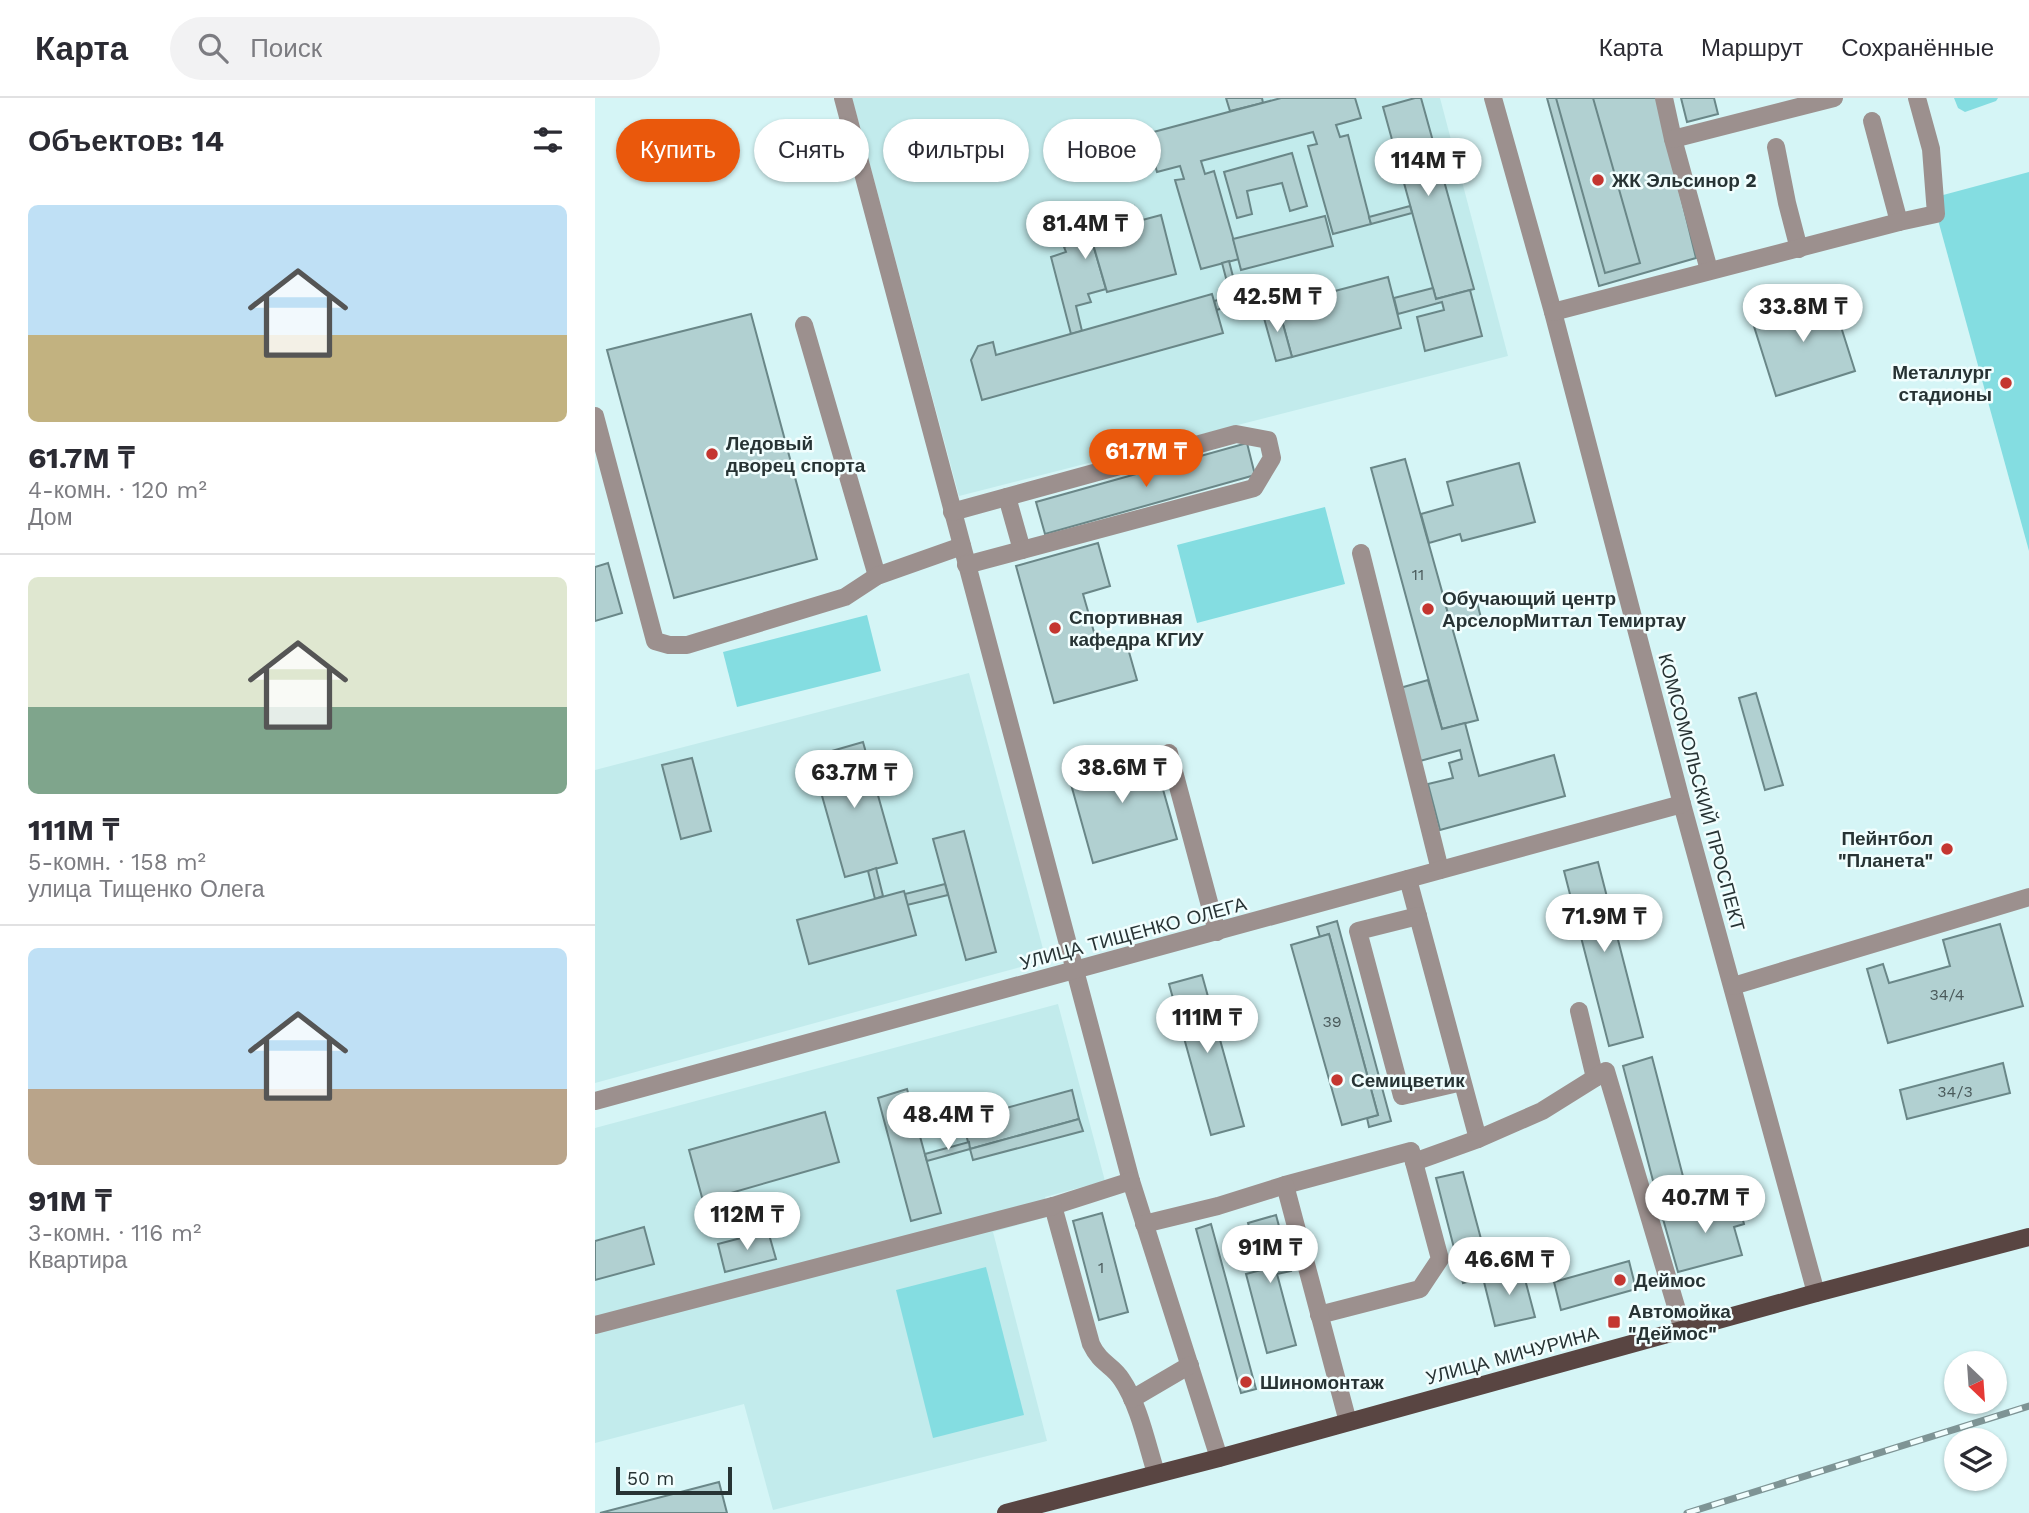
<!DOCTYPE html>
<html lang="ru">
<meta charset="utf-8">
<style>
:root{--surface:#fff;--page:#f2f2f3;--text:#2b2b33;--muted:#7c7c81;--line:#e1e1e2;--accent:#ea580c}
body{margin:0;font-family:"Work Sans",sans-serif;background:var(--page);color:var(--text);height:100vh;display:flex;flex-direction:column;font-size:26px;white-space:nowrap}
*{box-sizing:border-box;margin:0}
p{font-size:23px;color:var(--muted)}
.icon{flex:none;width:38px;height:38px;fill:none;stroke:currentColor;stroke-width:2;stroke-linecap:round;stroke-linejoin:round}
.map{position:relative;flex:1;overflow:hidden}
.sheet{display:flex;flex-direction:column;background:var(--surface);width:595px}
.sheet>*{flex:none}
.hud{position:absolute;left:21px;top:21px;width:665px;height:63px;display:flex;gap:14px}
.needle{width:46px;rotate:155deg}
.buttons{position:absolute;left:1349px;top:1253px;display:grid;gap:14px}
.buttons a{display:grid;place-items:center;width:63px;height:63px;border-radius:50%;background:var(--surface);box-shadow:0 2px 5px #0004;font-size:35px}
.scale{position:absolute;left:21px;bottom:18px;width:116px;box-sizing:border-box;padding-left:7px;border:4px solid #273334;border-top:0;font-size:19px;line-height:24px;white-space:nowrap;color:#273334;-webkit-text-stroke:5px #f1fefe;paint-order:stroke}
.price{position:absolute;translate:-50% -60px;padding:0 16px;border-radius:24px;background:#fff;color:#222;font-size:23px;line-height:46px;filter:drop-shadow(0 2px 4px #0008)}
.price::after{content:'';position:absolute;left:50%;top:42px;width:21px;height:16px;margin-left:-10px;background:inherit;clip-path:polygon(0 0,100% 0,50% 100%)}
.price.active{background:var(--accent);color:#fff}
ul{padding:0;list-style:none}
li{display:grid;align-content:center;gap:14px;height:371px;padding:0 28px}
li+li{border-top:2px solid var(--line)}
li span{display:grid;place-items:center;height:217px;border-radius:10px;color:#555}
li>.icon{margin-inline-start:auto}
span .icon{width:126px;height:126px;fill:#fffc;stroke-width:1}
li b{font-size:30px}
h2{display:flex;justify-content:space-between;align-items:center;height:84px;padding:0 28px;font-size:30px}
.pill{padding:0 24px;border-radius:32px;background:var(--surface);box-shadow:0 2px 5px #0004;font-size:24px;line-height:63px}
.pill.active{background:var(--accent);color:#fff}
header{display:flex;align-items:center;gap:42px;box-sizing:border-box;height:98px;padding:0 35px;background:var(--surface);border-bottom:2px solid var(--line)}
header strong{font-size:33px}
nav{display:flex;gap:38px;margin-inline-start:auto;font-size:24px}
.search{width:490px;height:63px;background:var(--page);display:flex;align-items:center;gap:18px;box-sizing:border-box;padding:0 24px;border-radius:38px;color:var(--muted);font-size:26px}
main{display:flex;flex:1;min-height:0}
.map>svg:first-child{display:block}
</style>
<header>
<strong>Карта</strong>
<div class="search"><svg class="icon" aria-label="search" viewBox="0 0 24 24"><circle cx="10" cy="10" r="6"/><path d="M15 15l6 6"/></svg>Поиск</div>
<nav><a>Карта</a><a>Маршрут</a><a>Сохранённые</a></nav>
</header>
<main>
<section class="sheet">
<h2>Объектов: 14<svg class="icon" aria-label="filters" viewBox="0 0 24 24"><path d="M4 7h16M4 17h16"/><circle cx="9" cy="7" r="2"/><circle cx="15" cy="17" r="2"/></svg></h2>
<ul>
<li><span style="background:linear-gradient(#bfe0f5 60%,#c2b280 0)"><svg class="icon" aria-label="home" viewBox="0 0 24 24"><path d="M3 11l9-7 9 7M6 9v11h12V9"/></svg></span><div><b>61.7M ₸</b><p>4-комн. · 120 m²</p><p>Дом</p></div></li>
<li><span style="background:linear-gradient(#dfe7d0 60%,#7fa58c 0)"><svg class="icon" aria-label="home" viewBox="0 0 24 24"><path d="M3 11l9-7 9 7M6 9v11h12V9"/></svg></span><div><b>111M ₸</b><p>5-комн. · 158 m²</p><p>улица Тищенко Олега</p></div></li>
<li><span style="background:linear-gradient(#bfe0f5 65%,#b9a48a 0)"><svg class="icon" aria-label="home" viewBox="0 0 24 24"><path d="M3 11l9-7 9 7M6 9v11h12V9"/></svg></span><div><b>91M ₸</b><p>3-комн. · 116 m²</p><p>Квартира</p></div></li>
</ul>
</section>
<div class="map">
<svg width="1434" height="1415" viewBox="0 0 1434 1415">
<rect width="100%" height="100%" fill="#d5f5f6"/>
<g fill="#c2ebec">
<path d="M257 0H845L913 258 364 398Z"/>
<path d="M374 575 451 862 0 985V672Z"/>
<path d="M463 906 510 1083 450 1099 455 1118 398 1134 452 1343 178 1412 149 1306 0 1345V1030Z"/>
</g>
<g fill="#84dde1">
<path d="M1359 0H1403L1401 3 1370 14 1363 10Z"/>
<path d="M1434 74V453L1337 100Z"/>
<path d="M730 409 750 486 602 525 582 447Z"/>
<path d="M272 517 286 573 142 609 128 554Z"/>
<path d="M391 1169 429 1317 338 1340 301 1192Z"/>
</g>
<g fill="#b1d0d1" stroke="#6a8788" stroke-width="2">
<path d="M631 0H667L668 5 635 13Z"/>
<path d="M686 0H760L766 20 741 27 745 39 753 37 776 126 738 136 713 48 722 46 718 34 606 63 610 76 619 73 644 161 606 171 580 82 589 81 585 68 562 74 551 36Z"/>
<path d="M820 0H826L879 191 841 201 788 9Z"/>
<path d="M952 0H1062L1101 160 1004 188Z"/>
<path d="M961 0H998L1045 165 1010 175Z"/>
<path d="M1086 0H1119L1123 16 1092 24Z"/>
<path d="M697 55 712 108 695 113 687 85 652 93 657 116 642 120 629 74Z"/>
<path d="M506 108 508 117 539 108 543 123 495 136 511 191 493 196 496 204 481 208 487 233 476 236 456 159 471 154 469 149 476 146 474 141 481 138 478 133 486 130 484 124 489 122 487 114Z"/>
<path d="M815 108 817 115 776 126 774 119Z"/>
<path d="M566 117 581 176 512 194 495 136Z"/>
<path d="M730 118 738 148 646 172 638 141Z"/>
<path d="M634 163 645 206 621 212 619 203 636 199 627 165Z"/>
<path d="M793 179 806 230 697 259 683 208Z"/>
<path d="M838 190 841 201 875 192 887 238 830 253 822 219 849 212 847 204 803 216 799 200Z"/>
<path d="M1235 194 1260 273 1181 298 1156 219Z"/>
<path d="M617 196 628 235 387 302 376 262 383 248 398 244 401 257Z"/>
<path d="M683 208 697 259 681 263 667 213Z"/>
<path d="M156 216 222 461 79 500 12 252Z"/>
<path d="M652 345 660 377 450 436 441 404Z"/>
<path d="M810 361 883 622 847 631 776 370Z"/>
<path d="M924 365 940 424 867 443 865 436 834 445 826 416 858 407 852 384Z"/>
<path d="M503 445 515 488 488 496 503 548 530 540 542 582 459 605 421 468Z"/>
<path d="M13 465 27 515 0 523V469Z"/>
<path d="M881 500 886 520 856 528 851 508Z"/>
<path d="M833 582 847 631 870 625 884 678 959 657 970 698 845 732 833 686 858 680 854 665 867 661 865 652 825 663 805 590Z"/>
<path d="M1161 595 1188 687 1170 692 1144 600Z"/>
<path d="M268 644 302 765 250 779 216 659Z"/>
<path d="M556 649 582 741 498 765 472 672Z"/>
<path d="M97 660 116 733 86 741 67 667Z"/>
<path d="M369 733 401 854 371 862 338 741Z"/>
<path d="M1003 764 1048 939 1014 948 969 773Z"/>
<path d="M281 770 288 798 280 801 273 773Z"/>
<path d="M350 786 353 797 312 807 310 796Z"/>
<path d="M309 793 321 837 214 866 202 822Z"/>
<path d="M742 823 796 1023 774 1029 772 1020 783 1017 734 836 725 839 722 829Z"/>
<path d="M1405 826 1428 908 1293 945 1272 871 1288 866 1294 885 1355 868 1348 842Z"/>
<path d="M734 836 783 1017 747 1027 696 847Z"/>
<path d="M607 877 649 1028 616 1037 574 886Z"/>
<path d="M1057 959 1097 1113 1068 1121 1028 968Z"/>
<path d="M1408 965 1415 995 1312 1021 1305 992Z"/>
<path d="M312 991 346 1115 316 1123 283 1000Z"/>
<path d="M477 992 484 1021 375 1051 367 1022Z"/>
<path d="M230 1014 244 1064 108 1103 94 1052Z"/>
<path d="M484 1021 488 1033 378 1062 375 1051Z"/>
<path d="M374 1044 375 1051 332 1063 330 1056Z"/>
<path d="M868 1074 896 1178 868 1185 841 1080Z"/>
<path d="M1142 1100 1149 1126 1139 1129 1147 1157 1083 1174 1068 1121Z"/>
<path d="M507 1115 533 1214 504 1222 478 1123Z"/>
<path d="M681 1117 696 1173 682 1176 701 1247 672 1255 651 1176 666 1172 653 1125Z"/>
<path d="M616 1126 661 1291 646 1295 601 1131Z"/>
<path d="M49 1129 59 1166 0 1182V1143Z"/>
<path d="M173 1133 181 1161 130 1174 123 1146Z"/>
<path d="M1034 1163 1041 1191 966 1212 959 1184Z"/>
<path d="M927 1170 940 1219 900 1228 888 1180Z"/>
<path d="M124 1384 132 1415H5Z"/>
</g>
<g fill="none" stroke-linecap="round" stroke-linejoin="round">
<g stroke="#9c908e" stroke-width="18">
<path d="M248 0 536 1083 624 1360"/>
<path d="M898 0 958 214 1087 706 1221 1195"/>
<path d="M1069 0 1078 41 1114 172"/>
<path d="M1277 23 1304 124"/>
<path d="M1078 41 1239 0"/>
<path d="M1181 49 1192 105 1204 151"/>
<path d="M958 214 1304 124 1341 116 1336 51 1322 0"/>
<path d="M209 227 282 478"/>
<path d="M0 318 60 543 74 547H92L250 499 282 478 367 448"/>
<path d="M412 399 427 452"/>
<path d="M357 414 641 336 673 342 677 360 659 390 371 467"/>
<path d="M766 455 845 772"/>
<path d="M574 655 622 834"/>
<path d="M813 781 883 1041"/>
<path d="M823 818 763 833 807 998 867 984"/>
<path d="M1138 888 1434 799"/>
<path d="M984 913 1000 980"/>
<path d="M0 1003 1087 706"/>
<path d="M819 1064 883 1041 947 1013 1011 973 1088 1232"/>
<path d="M536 1083 458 1108 496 1246C506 1267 517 1266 527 1282 544 1307 552 1347 561 1375"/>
<path d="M690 1087 816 1053 845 1161 825 1191 724 1217"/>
<path d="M549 1126 623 1108 690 1087 753 1324"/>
<path d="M0 1227 458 1108"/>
<path d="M537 1301 595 1267"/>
</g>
<path stroke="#594542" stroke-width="18" d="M411 1415 624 1360 1221 1195 1434 1139"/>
<defs>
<path id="rail" d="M1092 1415 1434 1308"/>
</defs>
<use href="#rail" stroke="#7e9495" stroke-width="7"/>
<use href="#rail" stroke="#f1fefe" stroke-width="4.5" stroke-dasharray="13" stroke-linecap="butt"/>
</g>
<g fill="#c43630" stroke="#f1fefe" stroke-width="2.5">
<circle cx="1003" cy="82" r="7"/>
<circle cx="1411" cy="285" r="7"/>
<circle cx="117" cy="356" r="7"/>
<circle cx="833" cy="511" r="7"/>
<circle cx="460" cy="530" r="7"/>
<circle cx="1352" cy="751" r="7"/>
<circle cx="742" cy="982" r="7"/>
<circle cx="1025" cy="1182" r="7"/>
<rect x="1012" y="1217" width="14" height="14" rx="3.5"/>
<circle cx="651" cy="1284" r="7"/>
</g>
<g text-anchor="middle" stroke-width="5" stroke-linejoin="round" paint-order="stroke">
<g font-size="16" fill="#4a5a5b">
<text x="823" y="482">11</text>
<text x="1352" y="902">34/4</text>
<text x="737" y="929">39</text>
<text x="1360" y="999">34/3</text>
<text x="506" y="1175">1</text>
</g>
<g font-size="19" font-weight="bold" fill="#273334" stroke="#f1fefe" text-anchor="start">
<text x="1017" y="89">ЖК Эльсинор 2</text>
<text x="1397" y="281" text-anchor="end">Металлург<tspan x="1397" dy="22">стадионы</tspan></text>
<text x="131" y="352">Ледовый<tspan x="131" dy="22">дворец спорта</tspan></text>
<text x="847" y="507">Обучающий центр<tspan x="847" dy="22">АрселорМиттал Темиртау</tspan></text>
<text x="474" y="526">Спортивная<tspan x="474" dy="22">кафедра КГИУ</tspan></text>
<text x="1338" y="747" text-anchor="end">Пейнтбол<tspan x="1338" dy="22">"Планета"</tspan></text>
<text x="756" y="989">Семицветик</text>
<text x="1039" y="1189">Деймос</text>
<text x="1033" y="1220">Автомойка<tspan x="1033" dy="22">"Деймос"</tspan></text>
<text x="665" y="1291">Шиномонтаж</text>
</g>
<g font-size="19" fill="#273334" stroke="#f1fefe">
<text transform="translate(1107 694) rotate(75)" y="7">КОМСОМОЛЬСКИЙ ПРОСПЕКТ</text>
<text transform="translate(538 835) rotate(-15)" y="7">УЛИЦА ТИЩЕНКО ОЛЕГА</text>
<text transform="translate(917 1257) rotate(-15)" y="7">УЛИЦА МИЧУРИНА</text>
</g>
</g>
</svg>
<div class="buttons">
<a><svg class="needle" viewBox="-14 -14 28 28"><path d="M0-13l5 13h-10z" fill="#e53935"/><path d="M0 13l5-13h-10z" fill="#7c7c81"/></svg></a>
<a><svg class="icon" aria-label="layers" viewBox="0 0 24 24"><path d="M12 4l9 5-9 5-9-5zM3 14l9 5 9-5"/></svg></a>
</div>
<div class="scale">50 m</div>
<b class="price" style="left:833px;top:100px">114M ₸</b>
<b class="price" style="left:490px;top:163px">81.4M ₸</b>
<b class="price" style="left:682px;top:236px">42.5M ₸</b>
<b class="price" style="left:1208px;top:246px">33.8M ₸</b>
<b class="price active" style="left:551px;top:391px">61.7M ₸</b>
<b class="price" style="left:527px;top:707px">38.6M ₸</b>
<b class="price" style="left:259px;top:712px">63.7M ₸</b>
<b class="price" style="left:1009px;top:856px">71.9M ₸</b>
<b class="price" style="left:612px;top:957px">111M ₸</b>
<b class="price" style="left:353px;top:1054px">48.4M ₸</b>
<b class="price" style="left:1110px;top:1137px">40.7M ₸</b>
<b class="price" style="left:152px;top:1154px">112M ₸</b>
<b class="price" style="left:675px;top:1187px">91M ₸</b>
<b class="price" style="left:914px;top:1199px">46.6M ₸</b>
<div class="hud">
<a class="pill active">Купить</a>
<a class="pill">Снять</a>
<a class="pill">Фильтры</a>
<a class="pill">Новое</a>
</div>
</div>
</main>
